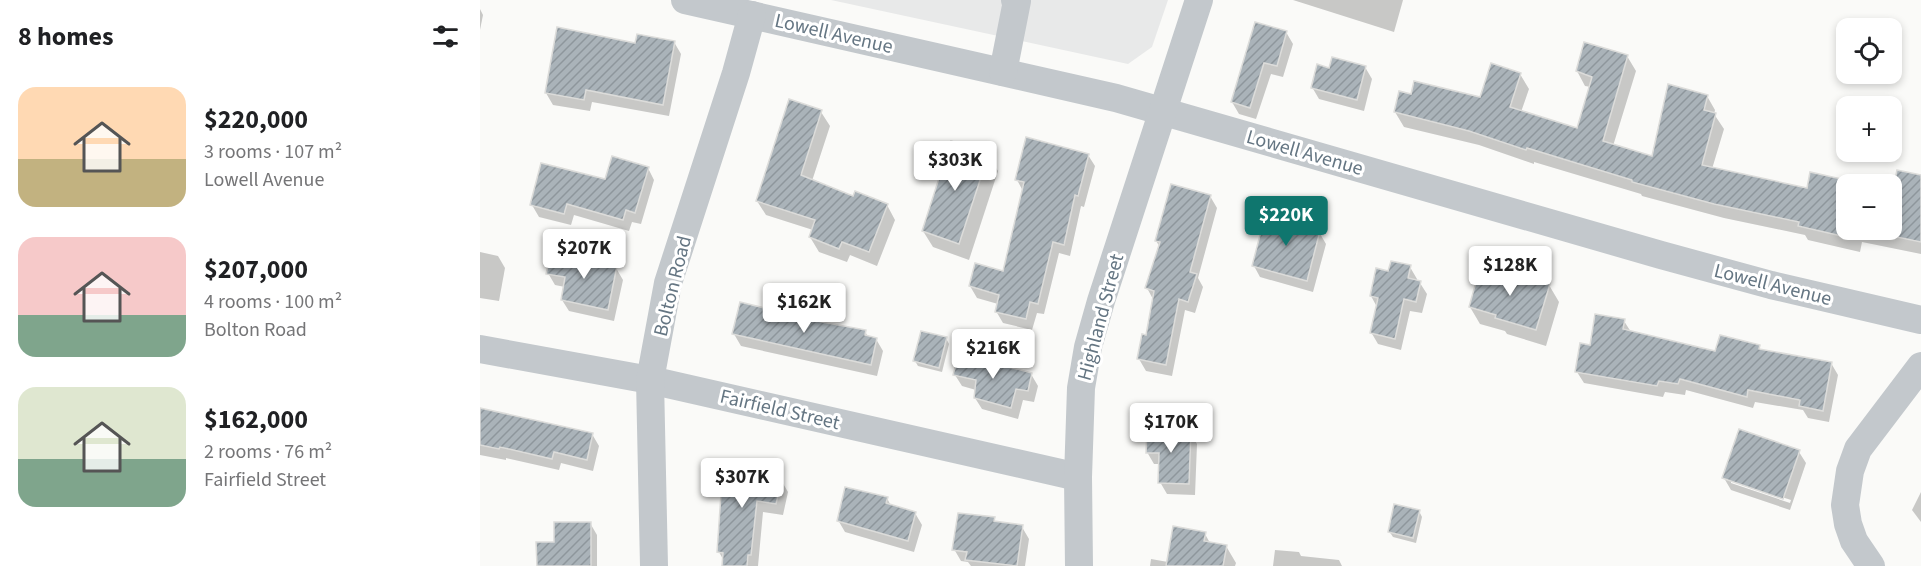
<!DOCTYPE html>
<meta charset="utf-8">
<style>
:root{--surface:#fff;--page:#f2f2f2;--text:#202124;--muted:#757577;--accent:#0f766e}
body{margin:0;font-family:"Source Sans 3",sans-serif;background:var(--page);color:var(--text);height:100vh;display:flex;flex-direction:column;font-size:22px;white-space:nowrap}
*{box-sizing:border-box;margin:0}
p{font-size:20px;color:var(--muted)}
.icon{flex:none;width:33px;height:33px;fill:none;stroke:currentColor;stroke-width:2;stroke-linecap:round;stroke-linejoin:round}
.map{position:relative;flex:1;overflow:hidden}
.side{display:flex;flex-direction:column;background:var(--surface);width:480px}
.side>*{flex:none}
.fabs{position:absolute;left:1356px;top:18px;display:grid;gap:12px}
.fabs a{display:grid;place-items:center;width:66px;height:66px;border-radius:12px;background:var(--surface);box-shadow:0 3px 9px #0003;font-size:30px}
.price{position:absolute;translate:-50% -51px;padding:0 14px;border-radius:6px;background:#fff;color:#222;font-size:20px;line-height:39px;filter:drop-shadow(0 2px 3px #0008)}
.price::after{content:'';position:absolute;left:50%;top:36px;width:18px;height:14px;margin-left:-9px;background:inherit;clip-path:polygon(0 0,100% 0,50% 100%)}
.price.on{background:var(--accent);color:#fff}
ul{padding:0;list-style:none}
li{display:flex;align-items:center;gap:18px;height:150px;padding:0 18px}
li span{display:grid;place-items:center;flex:none;width:168px;height:120px;border-radius:18px;color:#555}
li>.icon{margin-inline-start:auto}
span .icon{width:72px;height:72px;fill:#fffc;stroke-width:1}
li b{font-size:26px}
h2{display:flex;justify-content:space-between;align-items:center;height:72px;padding:0 18px;font-size:26px}
main{display:flex;flex:1;min-height:0}
.map>svg:first-child{display:block}
</style>
<main>
<section class="side">
<h2>8 homes<svg class="icon" aria-label="filters" viewBox="0 0 24 24"><path d="M4 7h16M4 17h16"/><circle cx="9" cy="7" r="2"/><circle cx="15" cy="17" r="2"/></svg></h2>
<ul>
<li><span style="background:linear-gradient(#ffd9b3 60%,#c2b280 0)"><svg class="icon" aria-label="home" viewBox="0 0 24 24"><path d="M3 11l9-7 9 7M6 9v11h12V9"/></svg></span><div><b>$220,000</b><p>3 rooms · 107 m²</p><p>Lowell Avenue</p></div></li>
<li><span style="background:linear-gradient(#f6c9c9 65%,#7fa58c 0)"><svg class="icon" aria-label="home" viewBox="0 0 24 24"><path d="M3 11l9-7 9 7M6 9v11h12V9"/></svg></span><div><b>$207,000</b><p>4 rooms · 100 m²</p><p>Bolton Road</p></div></li>
<li><span style="background:linear-gradient(#dfe7d0 60%,#7fa58c 0)"><svg class="icon" aria-label="home" viewBox="0 0 24 24"><path d="M3 11l9-7 9 7M6 9v11h12V9"/></svg></span><div><b>$162,000</b><p>2 rooms · 76 m²</p><p>Fairfield Street</p></div></li>
</ul>
</section>
<div class="map">
<svg width="1441" height="566" viewBox="0 0 1441 566">
<defs>
<pattern id="building-hatch" width="6" height="6" patternUnits="userSpaceOnUse" patternTransform="scale(1.5)"><rect width="6" height="6" fill="#aab3b9"/><path d="M-1 1l2-2M0 6l6-6M5 7l2-2" fill="none" stroke="#8e969c"/></pattern>
</defs>
<rect width="100%" height="100%" fill="#fafaf8"/>
<path fill="#e8e9e9" d="M351 0H688L672 47 648 64Z"/>
<g fill="#0003" fill-rule="evenodd">
<path d="M813 0H923L914 32Z"/>
<path d="M0 9 3 15 0 30Z"/>
<path d="M806 32 813 44 803 77 791 74 776 119 759 114 752 102Z"/>
<path d="M194 42 201 54 189 116 112 102 110 111 73 105 66 93 156 45Z"/>
<path d="M1147 56 1156 71 1133 146 1173 158 1227 96 1235 110 1234 114 1244 129 1232 169 1328 190 1332 173 1381 184H1366V230H1412V191L1413 192 1418 171 1441 176V254L1382 242 1380 252 1328 240 1325 235 1244 218 1162 196 1161 194 1054 162V164L999 145 924 127 915 112 932 96 1001 99 1040 74 1049 89 1041 112 1098 130 1111 87 1105 86 1097 71Z"/>
<path d="M885 67 892 79 884 111 839 99 832 87 851 69Z"/>
<path d="M341 112 350 126 332 181 374 198 407 205 415 220 397 266 370 255 367 262 339 252 330 237 333 230 286 215 277 201Z"/>
<path d="M508 155 518 171 489 260 453 247 443 231Z"/>
<path d="M608 155 615 166 604 207 601 206 590 256 579 253 564 314 557 313 552 330 523 323 516 311 518 304 497 298 490 286 524 273 543 191 537 180Z"/>
<path d="M168 168 174 180 161 224 152 222 149 231 94 215 91 225 59 217 52 205Z"/>
<path d="M730 196 737 208 718 278 723 287 715 313 705 310 692 376 666 371 659 359 667 336 674 301 667 288 680 247 676 241Z"/>
<path d="M811 220 814 226 839 232 846 244 833 292 780 277 774 266Z"/>
<path d="M0 252 18 256 25 268 19 301 0 298Z"/>
<path d="M930 267 937 279 936 282 940 283 947 294 942 313 930 311 921 350 898 344 891 332 897 307 891 296 909 273Z"/>
<path d="M136 268 143 280 134 321 89 311 82 300 85 287 75 285 68 273Z"/>
<path d="M1069 285 1079 302 1066 346 1027 334 1025 331 1000 324 990 307Z"/>
<path d="M1144 321 1151 332 1236 353 1279 346 1281 351 1351 363 1358 375 1349 422 1328 418 1323 410 1275 402 1273 408 1206 390 1205 395 1185 392 1183 397 1104 383 1097 372 1111 347Z"/>
<path d="M342 323 385 331 388 337 396 339 403 351 397 376 261 346 254 334Z"/>
<path d="M466 338 469 344 462 372 438 366 435 361Z"/>
<path d="M551 374 558 386 554 402 543 400 538 419 502 409 495 398 496 390 482 386 475 375Z"/>
<path d="M0 410 112 434 119 446 113 471 81 463 79 470 26 458V460L0 455Z"/>
<path d="M1260 431 1319 452 1326 463 1310 510 1251 490 1244 478ZM1251 480 1311 500 1310 503 1251 483Z"/>
<path d="M710 432 717 444 715 495 687 494 680 482V464H674L667 452Z"/>
<path d="M286 467 292 479 301 480 308 492 303 515 283 512 278 566H244V561L239 552Z"/>
<path d="M1441 492V522L1432 510Z"/>
<path d="M407 498 411 506 435 513 442 525 434 552 365 532 358 520Z"/>
<path d="M939 511 942 517 936 543 913 537 909 531Z"/>
<path d="M514 518 516 523 542 527 549 539 545 566H491L488 562 481 561 474 549Z"/>
<path d="M110 523 117 535V566H59Z"/>
<path d="M725 534 730 543 746 546 756 563 755 566H670L671 559 688 562Z"/>
<path d="M795 550 819 552 821 556 859 560 862 566H793Z"/>
</g>
<g fill="url(#building-hatch)" stroke="#dcdcda" stroke-width="1.5">
<path d="M775 22 807 31 797 66 784 63 770 108 751 102Z"/>
<path d="M77 27 155 43 157 34 195 41 183 105 106 90 104 100 65 93Z"/>
<path d="M1104 42 1148 55 1123 141 1172 156 1188 84 1228 95 1224 110 1236 113 1222 165 1327 188 1330 172 1366 180V237L1318 226 1319 222 1234 204 1152 182V180L1047 148 1046 150 989 131 914 112 919 91 931 94 934 81 1000 97 1011 63 1041 73 1030 107 1097 128 1112 77 1096 71Z"/>
<path d="M852 57 886 66 877 100 831 88 837 64 849 68Z"/>
<path d="M309 99 342 110 321 175 373 196 375 191 408 204 389 252 362 242 359 249 329 237 335 220 276 201Z"/>
<path d="M546 137 609 154 598 196 595 195 584 245 573 242 558 304 550 302 546 319 515 312 519 295 489 286 495 263 523 271 544 182 535 180Z"/>
<path d="M471 141 509 153 479 244 442 231Z"/>
<path d="M132 156 169 167 155 213 146 210 143 220 87 204 84 214 50 205 61 163 125 179Z"/>
<path d="M1417 170 1441 175V242L1412 236V193Z"/>
<path d="M691 184 731 195 710 272 717 274 708 302 699 299 686 365 657 359 662 334 666 335 674 291 665 288 680 242 675 241Z"/>
<path d="M786 212 812 219 811 223 840 231 827 281 772 266Z"/>
<path d="M71 253 137 266 128 310 81 300 85 277 66 274Z"/>
<path d="M911 261 931 265 928 278 941 281 936 302 924 299 915 339 890 333 898 298 890 296 896 268 908 271Z"/>
<path d="M1001 264 1070 284 1056 330 1015 318 1016 315 989 307Z"/>
<path d="M260 302 342 322 386 330 385 335 397 338 391 365 252 334Z"/>
<path d="M1115 314 1145 319 1143 329 1235 351 1240 335 1280 345 1279 349 1352 362 1343 411 1319 406 1320 400 1268 390 1267 397 1200 379 1198 384 1179 381 1177 386 1095 372 1100 343 1110 345Z"/>
<path d="M441 331 467 337 459 368 433 361Z"/>
<path d="M479 354 552 373 548 391 536 389 531 408 494 398 496 380 473 375Z"/>
<path d="M0 408 113 433 107 460 74 452 72 459 20 447 19 449 0 445Z"/>
<path d="M667 429 711 431 709 484 678 483 679 453H666Z"/>
<path d="M1259 429 1320 450 1303 499 1242 478Z"/>
<path d="M248 459 287 466 286 476 302 479 296 504 277 501 271 555H268L267 566H242L243 553 237 552 241 494Z"/>
<path d="M365 487 408 497 406 503 436 512 428 541 357 521Z"/>
<path d="M914 504 940 510 933 538 908 532Z"/>
<path d="M478 513 515 517 514 521 543 525 537 566 485 560 487 552 472 550Z"/>
<path d="M74 522H111V566H57L56 542H74Z"/>
<path d="M693 526 726 532 724 541 747 545 743 566H686Z"/>
</g>
<g fill="none" stroke-linecap="round" stroke-linejoin="round">
<g stroke="#c3c8cc" stroke-width="28">
<path d="M205 0 636 98 1181 255 1291 285 1441 320"/>
<path d="M523 72 537 1 535 0"/>
<path d="M0 349 170 380 598 477"/>
<path d="M174 566 170 380 188 283 256 73 272 15"/>
<path d="M599 566 598 477 601 388 608 347 621 301 719 0"/>
<path d="M1391 566 1374 541 1368 524 1365 505 1370 471 1378 449 1441 366"/>
</g>
</g>
<g text-anchor="middle" stroke-width="6" stroke-linejoin="round" paint-order="stroke">
<g font-size="20" fill="#657683" stroke="#fff">
<text transform="translate(354 33) rotate(13)" y="7">Lowell Avenue</text>
<text transform="translate(825 152) rotate(16)" y="7">Lowell Avenue</text>
<text transform="translate(1293 284) rotate(14)" y="7">Lowell Avenue</text>
<text transform="translate(192 286) rotate(-76)" y="7">Bolton Road</text>
<text transform="translate(620 317) rotate(-75)" y="7">Highland Street</text>
<text transform="translate(300 409) rotate(13)" y="7">Fairfield Street</text>
</g>
</g>
</svg>
<div class="fabs">
<a><svg class="icon" aria-label="locate" viewBox="0 0 24 24"><circle cx="12" cy="12" r="6"/><path d="M12 2v4M12 18v4M2 12h4M18 12h4"/></svg></a>
<a>+</a>
<a>−</a>
</div>
<b class="price" style="left:475px;top:192px">$303K</b>
<b class="price on" style="left:806px;top:247px">$220K</b>
<b class="price" style="left:104px;top:280px">$207K</b>
<b class="price" style="left:1030px;top:297px">$128K</b>
<b class="price" style="left:324px;top:334px">$162K</b>
<b class="price" style="left:513px;top:380px">$216K</b>
<b class="price" style="left:691px;top:454px">$170K</b>
<b class="price" style="left:262px;top:509px">$307K</b>
</div>
</main>
